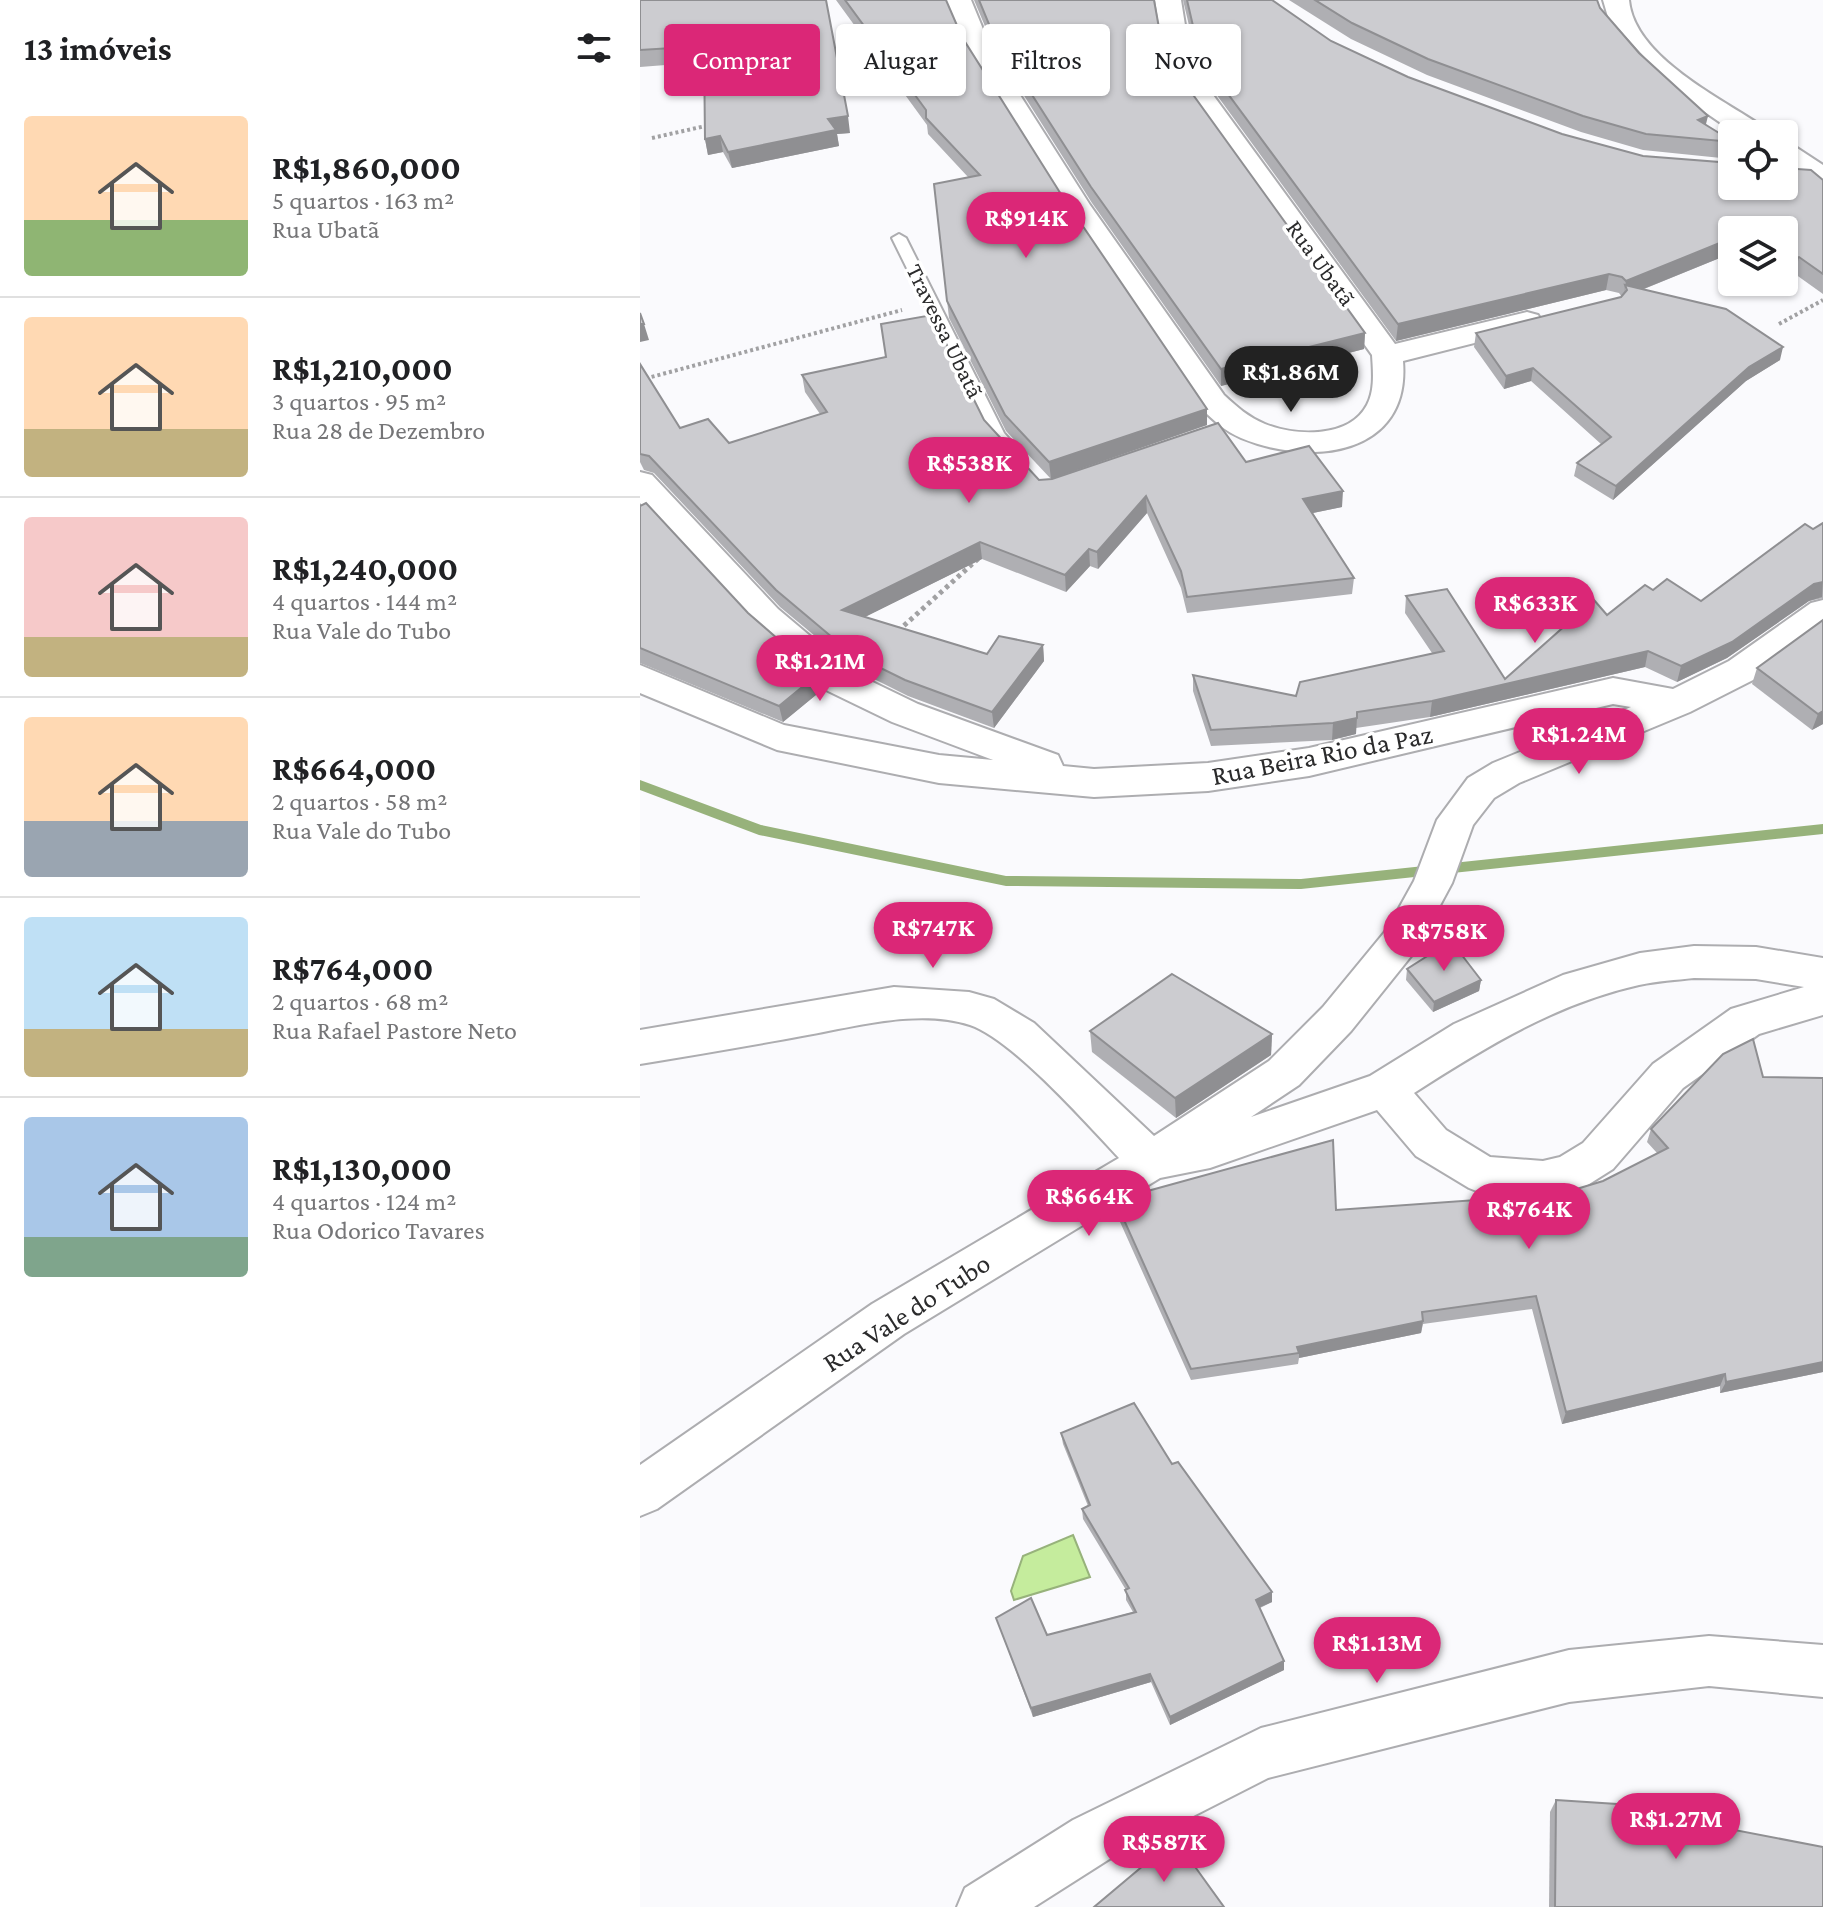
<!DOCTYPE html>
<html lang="pt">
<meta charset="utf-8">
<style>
:root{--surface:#fff;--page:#f6f6f6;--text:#202124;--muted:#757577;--line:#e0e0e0;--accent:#db2777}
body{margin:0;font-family:"Crimson Pro",serif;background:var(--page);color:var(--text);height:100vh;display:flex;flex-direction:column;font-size:30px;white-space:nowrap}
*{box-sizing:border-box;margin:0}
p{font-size:26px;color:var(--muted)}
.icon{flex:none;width:44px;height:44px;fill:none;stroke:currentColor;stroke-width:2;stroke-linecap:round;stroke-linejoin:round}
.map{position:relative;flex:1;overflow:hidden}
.details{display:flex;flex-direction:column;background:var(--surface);width:640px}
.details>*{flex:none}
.guide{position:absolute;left:24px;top:24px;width:760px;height:72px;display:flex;gap:16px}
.tools{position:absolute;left:1078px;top:120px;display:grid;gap:16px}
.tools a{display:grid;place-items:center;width:80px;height:80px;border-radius:8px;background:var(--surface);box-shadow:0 2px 6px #0004;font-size:40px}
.price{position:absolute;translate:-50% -68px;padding:0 18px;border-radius:28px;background:var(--accent);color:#fff;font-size:26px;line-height:52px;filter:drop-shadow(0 2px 4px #0008)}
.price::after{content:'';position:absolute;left:50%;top:48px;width:24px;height:18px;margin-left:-12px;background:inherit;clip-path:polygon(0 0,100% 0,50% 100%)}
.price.current{background:#222;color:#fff}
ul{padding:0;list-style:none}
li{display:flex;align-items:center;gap:24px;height:200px;padding:0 24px}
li+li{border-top:2px solid var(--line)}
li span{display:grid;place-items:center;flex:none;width:224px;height:160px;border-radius:8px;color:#555}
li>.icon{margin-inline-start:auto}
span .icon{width:96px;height:96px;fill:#fffc;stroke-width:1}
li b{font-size:34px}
h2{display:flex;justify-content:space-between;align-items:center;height:96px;padding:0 24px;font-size:34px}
.tag{padding:0 28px;border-radius:8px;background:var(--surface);box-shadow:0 2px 6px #0004;font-size:28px;line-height:72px}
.tag.current{background:var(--accent);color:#fff}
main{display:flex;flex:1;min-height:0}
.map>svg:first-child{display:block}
</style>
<main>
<section class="details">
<h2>13 imóveis<svg class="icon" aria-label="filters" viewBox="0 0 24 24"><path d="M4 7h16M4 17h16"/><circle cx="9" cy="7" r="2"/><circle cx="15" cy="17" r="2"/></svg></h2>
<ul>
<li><span style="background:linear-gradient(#ffd9b3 65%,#8fb573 0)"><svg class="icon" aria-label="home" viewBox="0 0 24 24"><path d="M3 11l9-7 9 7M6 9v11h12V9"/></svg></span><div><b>R$1,860,000</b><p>5 quartos · 163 m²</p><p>Rua Ubatã</p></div></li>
<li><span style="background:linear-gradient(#ffd9b3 70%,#c2b280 0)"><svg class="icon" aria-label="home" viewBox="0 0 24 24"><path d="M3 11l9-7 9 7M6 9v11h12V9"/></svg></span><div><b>R$1,210,000</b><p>3 quartos · 95 m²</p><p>Rua 28 de Dezembro</p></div></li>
<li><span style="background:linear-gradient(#f6c9c9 75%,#c2b280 0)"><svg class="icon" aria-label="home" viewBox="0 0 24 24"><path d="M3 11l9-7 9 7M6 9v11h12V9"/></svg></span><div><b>R$1,240,000</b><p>4 quartos · 144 m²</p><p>Rua Vale do Tubo</p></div></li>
<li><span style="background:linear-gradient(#ffd9b3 65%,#9aa5b1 0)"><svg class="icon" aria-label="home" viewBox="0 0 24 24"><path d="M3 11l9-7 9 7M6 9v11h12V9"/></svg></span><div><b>R$664,000</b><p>2 quartos · 58 m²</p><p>Rua Vale do Tubo</p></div></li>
<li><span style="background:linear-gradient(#bfe0f5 70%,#c2b280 0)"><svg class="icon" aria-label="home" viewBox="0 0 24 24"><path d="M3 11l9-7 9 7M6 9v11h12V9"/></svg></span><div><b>R$764,000</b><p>2 quartos · 68 m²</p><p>Rua Rafael Pastore Neto</p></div></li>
<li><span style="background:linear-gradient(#a9c7e8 75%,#7fa58c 0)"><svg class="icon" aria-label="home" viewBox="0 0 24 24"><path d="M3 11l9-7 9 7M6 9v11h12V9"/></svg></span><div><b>R$1,130,000</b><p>4 quartos · 124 m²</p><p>Rua Odorico Tavares</p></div></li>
</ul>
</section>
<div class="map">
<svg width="1183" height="1907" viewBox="0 0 1183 1907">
<rect width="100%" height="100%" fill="#fafafd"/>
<path fill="#c5ec9d" stroke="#97b27b" stroke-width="2" d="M433 1535 450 1577 374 1600 371 1591 383 1556Z"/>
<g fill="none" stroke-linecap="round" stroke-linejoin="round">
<path fill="#97b27b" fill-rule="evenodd" d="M0 780 121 825 366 876 661 879 1183 824V834L661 889 366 886 119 835 0 790Z"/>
<defs>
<path id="lane" d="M259 234 266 238 364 433 380 451 378 455H366L349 435 252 238Z"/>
<g id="street">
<path d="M305 0H331L352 51 450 205 584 395C597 407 608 417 625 424 655 436 709 439 727 405 735 390 733 371 732 355L531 74 522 44 515 0H541L548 44 557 73 755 344 887 312 898 315 902 321 898 327 763 361C771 456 670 467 601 438 585 431 574 421 562 409L423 206 326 51Z"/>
<path d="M963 0H989C994 57 1081 98 1125 128L1129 134H1097L999 67 973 34Z"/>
<path d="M1144 144 1154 146 1183 165V185L1173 183 1144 164Z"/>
<path d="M0 472 12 475 138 609 214 673 278 704 418 755 423 766 454 769 568 763 669 748 973 678 1033 689 1089 661 1171 603 1183 600V629L1115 679 1050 712 879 783 854 798 833 825 812 883 776 950 711 1031 659 1085 611 1117 730 1076 814 1024 923 975 1000 953 1054 946 1116 947 1183 958V1015L1119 1034 1043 1088 973 1169 946 1186 903 1199 844 1194 829 1188 776 1156 737 1110 570 1168 520 1178 264 1334 17 1509 0 1516V1465L232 1304 479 1158C447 1124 372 1039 330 1025 278 1008 214 1027 162 1036 108 1046 54 1055 0 1064V1030L254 987 329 992 354 999 394 1023 514 1136 629 1061 683 1007 748 928 774 881 797 820 828 778 853 763 991 707 973 704 669 776 568 791 454 797 299 783 137 750 0 693V665L144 725 299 755 353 760 252 722 188 691 114 627 0 503ZM1054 978 1116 979 1164 987 1091 1009 1013 1064 943 1143 920 1157 903 1161 850 1157 806 1130 774 1093C844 1048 917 1003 999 985 1017 981 1036 980 1054 978Z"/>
<path d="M1069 1636 1183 1645V1697L1069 1686 929 1702 628 1778 471 1858 394 1907H317L325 1888 433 1820 621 1728 929 1650Z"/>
</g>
</defs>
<use href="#lane" stroke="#adadb0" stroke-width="4"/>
<use href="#street" stroke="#adadb0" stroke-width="4"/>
<g stroke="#a1a1a3" stroke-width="4" stroke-dasharray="3 3" stroke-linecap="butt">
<path d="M193 66 246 60"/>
<path d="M12 138 70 125"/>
<path d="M1139 324 1183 300"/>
<path d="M0 380 262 310"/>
</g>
<path stroke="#a1a1a3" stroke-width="5" stroke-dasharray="4 4" stroke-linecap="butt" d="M258 631 340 557"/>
<use href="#lane" fill="#fff" fill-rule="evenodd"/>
<use href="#street" fill="#fff" fill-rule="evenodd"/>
</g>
<g fill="#afafb3">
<path d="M0 0 210 133 197 134 199 146 92 168 83 152 68 155 65 139 64 62 0 67Z"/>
<path d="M196 0H306L322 37 567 425 411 479 366 431 309 318 294 184 328 177 288 134 287 125Z"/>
<path d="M334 0H514L519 28 528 60 725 333 724 349 581 386 452 203 355 50Z"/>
<path d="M543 0H632L691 41 768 77 922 134 1003 156 1183 180V294L1155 274 1147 277 1144 274V230H1092V253L1004 289 1140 360 1106 381 973 500 934 476 937 463 961 444 891 381 864 389 834 347 836 333 982 297 979 293 966 290 756 341 560 72Z"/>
<path d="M649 0H957L960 8 1066 125 1092 141 1091 159 1003 150 941 132 787 75 711 39Z"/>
<path d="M0 364 40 428 89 443 180 414 165 392 162 375 344 420 399 480 606 462 702 507 673 513 714 578 712 594 547 613 541 588 507 513 458 569 450 566 426 592 342 559 224 617 347 654 403 645 404 661 354 728 268 696 216 670 140 607 14 473 4 470 0 462Z"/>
<path d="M0 506 108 613 178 674 182 690 143 722 0 663Z"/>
<path d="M1183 523V598L1169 601 1087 658 1037 682 1005 667 790 717 716 728V734L692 740 571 746 553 691V675L656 696 792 653 765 613 766 596 865 679 967 615 1013 590 1061 601Z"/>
<path d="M1183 620V724L1172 730 1112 684 1117 668Z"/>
<path d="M767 969 841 980 839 991 793 1012 766 980Z"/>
<path d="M450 1031 632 1034 631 1055 536 1118 452 1052Z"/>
<path d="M1123 1077 1183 1078V1372L1080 1393V1386L922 1424 892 1309 783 1324 781 1333 659 1358 658 1364 551 1380 476 1213 475 1200 696 1210 920 1194 963 1181 1017 1153 1007 1142 1011 1129Z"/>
<path d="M421 1433 532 1464 632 1602 620 1608 644 1661V1670L530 1725 511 1682 393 1717 356 1618 407 1635 493 1612 486 1600V1590L443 1519 442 1509 448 1506 423 1444Z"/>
<path d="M916 1800 1084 1828 1183 1907H909L910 1812Z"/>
</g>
<g fill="#8f8f92">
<path d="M208 116 210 133 197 134 199 146 92 168 88 152 188 119Z"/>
<path d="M1068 116 1064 132 1058 120Z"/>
<path d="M80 136 83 152 68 155 65 139Z"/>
<path d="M1092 238V253L986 296 987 290 985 285 983 298 986 281Z"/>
<path d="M1159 257 1155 274 1147 277 1151 260Z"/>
<path d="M969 274 966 290 756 341 758 324Z"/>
<path d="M0 324H4L9 340 0 342Z"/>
<path d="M725 333 724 349 581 386V369Z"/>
<path d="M1143 347 1140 360 1106 381 973 500 976 486 1109 367Z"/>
<path d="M893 368 891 381 864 389 866 376Z"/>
<path d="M567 409V425L411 479 409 462Z"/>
<path d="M703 491 702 507 663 515V499Z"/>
<path d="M506 496 507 513 458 569 457 552Z"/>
<path d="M340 542 342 559 205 627 202 610Z"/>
<path d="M449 549 450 566 426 592 425 575Z"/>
<path d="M1183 582 1182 597 1169 601 1087 658 1037 682 1041 666 1174 584Z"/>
<path d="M403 645 404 661 354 728 352 712Z"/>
<path d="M1008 651 1005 667 790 717 792 701Z"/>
<path d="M178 674 182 690 143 722 139 706Z"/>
<path d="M1183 711V724L1172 730 1178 714Z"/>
<path d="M717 718 716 734 692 740 693 723Z"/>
<path d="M841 980 839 991 793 1012 794 1002Z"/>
<path d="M632 1034 631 1055 536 1118 535 1098Z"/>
<path d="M783 1321 781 1333 659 1358V1353L657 1347Z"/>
<path d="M1183 1362V1372L1080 1393 1086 1382Z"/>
<path d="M1085 1374 1080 1386 922 1424 926 1412Z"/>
<path d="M632 1592V1602L616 1609V1600Z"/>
<path d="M644 1661V1670L530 1725V1717Z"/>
<path d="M510 1674 511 1682 393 1717 391 1708Z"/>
</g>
<g fill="#ccccd0" stroke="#8f8f92" stroke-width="2">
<path d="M0 0H186L208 116 188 119 196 130 88 152 80 136 65 139 64 46 0 50Z"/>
<path d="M205 0H306L322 37 419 191 567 409 409 462 365 415 307 301 294 184 340 175 286 118V110Z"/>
<path d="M339 0H514L519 28 528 60 725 333 581 369 451 187 353 34Z"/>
<path d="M547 0H632L691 41 768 77 922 134 1003 156 1092 163V186H1144V168L1171 170 1183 180V274L1159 257 1151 260 1144 255V230H1092V238L986 281 982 277 969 274 758 324 560 56Z"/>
<path d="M675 0H957L960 8 999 53 1068 116 1058 120 1092 141V142L1006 134 943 116 788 59 712 23Z"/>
<path d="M985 285 1086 309 1143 347 1109 367 976 486 937 463 971 437 893 368 866 376 836 333 981 297 987 290Z"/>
<path d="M0 313 4 324H0Z"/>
<path d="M292 315 344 420 399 480 412 479 578 423 606 462 669 446 703 491 663 499 714 578 547 597 541 571 506 496 457 552 449 549 425 575 340 542 202 610 347 654 359 636 403 645 352 712 265 680 212 654 136 590 9 456 0 454V364L40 428 68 419 89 443 187 412 162 375 246 357 241 324Z"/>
<path d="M6 503 108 613 178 674 139 706 0 648V506Z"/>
<path d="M1183 523V582L1174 584 1092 642 1041 666 1008 651 792 701 717 712V718L693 723 571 730 553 675 656 696 660 682 804 651 766 596 807 589 865 679 954 600 967 615 1005 585 1013 590 1027 579 1061 601 1165 524 1173 529Z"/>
<path d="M1183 620V711L1178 714 1117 668Z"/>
<path d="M811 941 841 980 794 1002 767 969Z"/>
<path d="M532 974 632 1034 535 1098 450 1031Z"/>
<path d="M1113 1039 1123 1077 1183 1078V1362L1086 1382 1085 1374 926 1412 896 1296 782 1312 783 1321 657 1347 659 1353 551 1369 475 1200 693 1140 696 1210 920 1194 963 1181 1028 1148 1011 1129 1083 1054Z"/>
<path d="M494 1403 532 1464 538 1462 632 1592 616 1600 644 1661 530 1717 510 1674 391 1708 356 1618 391 1598 407 1635 496 1612 485 1590 489 1588 442 1509 450 1505 421 1433Z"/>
<path d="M916 1800 1084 1811V1828L1183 1847V1907H915Z"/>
<path d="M535 1839 584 1907H454Z"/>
</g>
<g text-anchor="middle" stroke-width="7" stroke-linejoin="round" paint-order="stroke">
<g font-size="24" fill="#2b2b2c" stroke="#fff">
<text transform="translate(681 263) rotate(54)" y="8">Rua Ubatã</text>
<text transform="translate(305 331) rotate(64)" y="8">Travessa Ubatã</text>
</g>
<g font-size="28" fill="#2b2b2c" stroke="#fff">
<text transform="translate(682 754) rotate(-11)" y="10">Rua Beira Rio da Paz</text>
<text transform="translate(266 1312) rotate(-33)" y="10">Rua Vale do Tubo</text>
</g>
</g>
</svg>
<div class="tools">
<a><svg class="icon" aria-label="locate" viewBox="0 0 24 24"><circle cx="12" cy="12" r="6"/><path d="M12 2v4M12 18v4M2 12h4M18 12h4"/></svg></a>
<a><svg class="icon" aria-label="layers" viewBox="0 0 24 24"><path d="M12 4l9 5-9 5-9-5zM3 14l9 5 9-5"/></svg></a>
</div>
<b class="price" style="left:386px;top:260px">R$914K</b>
<b class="price current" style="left:651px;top:414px">R$1.86M</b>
<b class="price" style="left:329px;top:505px">R$538K</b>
<b class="price" style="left:895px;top:645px">R$633K</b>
<b class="price" style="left:180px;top:703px">R$1.21M</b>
<b class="price" style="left:939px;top:776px">R$1.24M</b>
<b class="price" style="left:293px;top:970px">R$747K</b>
<b class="price" style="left:804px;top:973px">R$758K</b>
<b class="price" style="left:449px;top:1238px">R$664K</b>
<b class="price" style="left:889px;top:1251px">R$764K</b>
<b class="price" style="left:737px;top:1685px">R$1.13M</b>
<b class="price" style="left:1036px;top:1861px">R$1.27M</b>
<b class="price" style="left:524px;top:1884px">R$587K</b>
<div class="guide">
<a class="tag current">Comprar</a>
<a class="tag">Alugar</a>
<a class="tag">Filtros</a>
<a class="tag">Novo</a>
</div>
</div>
</main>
